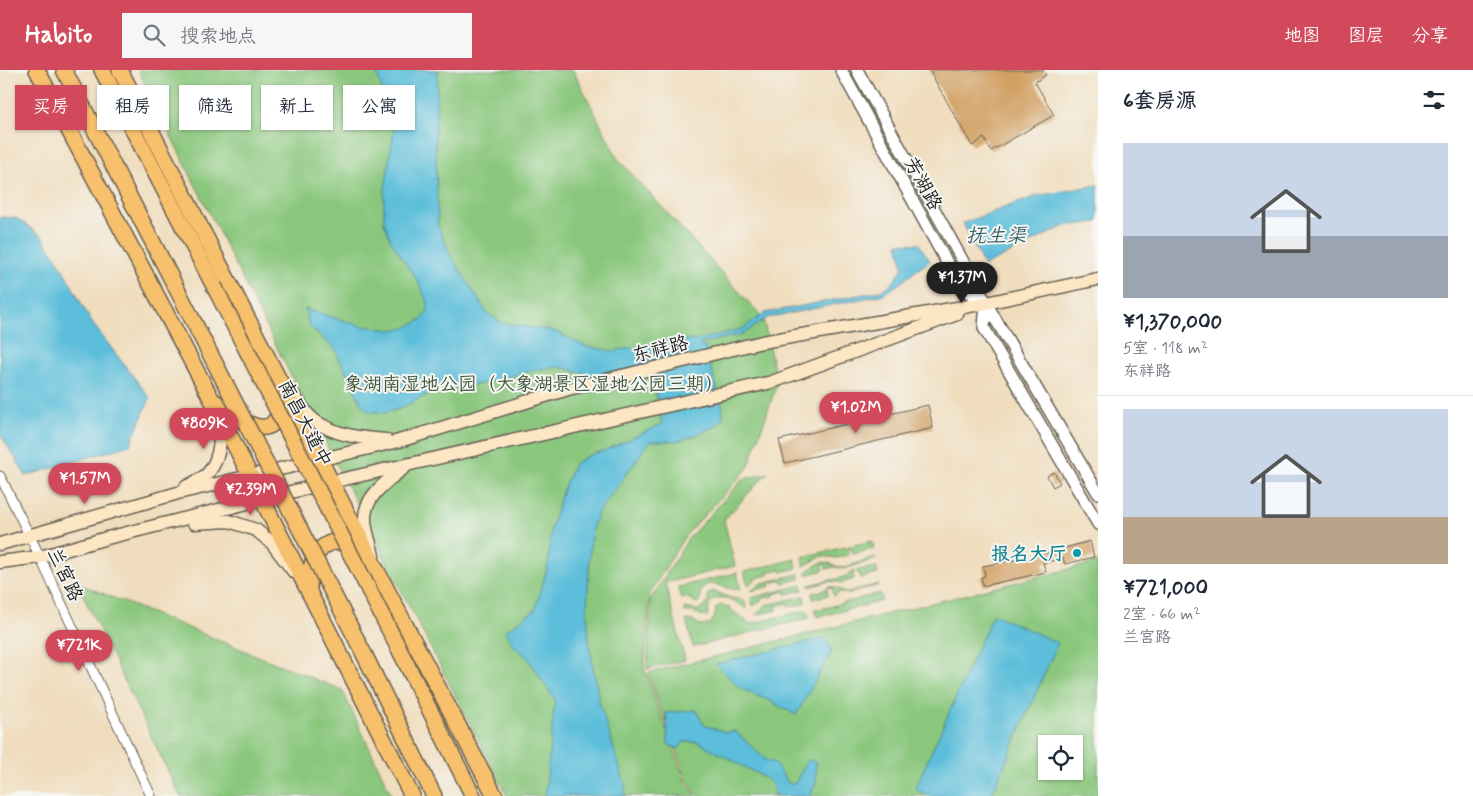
<!DOCTYPE html>
<html lang="zh">
<meta charset="utf-8">
<style>
:root{--surface:#fff;--page:#f6f6f7;--text:#1f2937;--muted:#747a83;--line:#e0e1e3;--accent:#d1495b}
body{margin:0;font-family:Mynerve,"LXGW WenKai TC",sans-serif;background:var(--page);color:var(--text);height:100vh;display:flex;flex-direction:column;font-size:19px;white-space:nowrap}
*{box-sizing:border-box;margin:0}
p{font-size:16px;color:var(--muted)}
.icon{flex:none;width:28px;height:28px;fill:none;stroke:currentColor;stroke-width:2;stroke-linecap:round;stroke-linejoin:round}
.map{position:relative;flex:1;overflow:hidden}
.details{display:flex;flex-direction:column;background:var(--surface);width:375px}
.details>*{flex:none}
.hud{position:absolute;left:15px;top:15px;width:475px;height:45px;display:flex;gap:10px}
.tools{position:absolute;left:1038px;top:665px;display:grid;gap:10px}
.tools a{display:grid;place-items:center;width:45px;height:45px;border-radius:0px;background:var(--surface);box-shadow:0 1px 4px #0004;font-size:25px}
.price{position:absolute;translate:-50% -42px;padding:0 11px;border-radius:18px;background:var(--accent);color:#fff;font-size:16px;line-height:32px;filter:drop-shadow(0 1px 2px #0008)}
.price::after{content:'';position:absolute;left:50%;top:30px;width:15px;height:11px;margin-left:-8px;background:inherit;clip-path:polygon(0 0,100% 0,50% 100%)}
.price.active{background:#222;color:#fff}
ul{padding:0;list-style:none}
li{display:grid;align-content:center;gap:10px;height:265px;padding:0 25px}
li+li{border-top:1px solid var(--line)}
li span{display:grid;place-items:center;height:155px;border-radius:0px;color:#555}
li>.icon{margin-inline-start:auto}
span .icon{width:90px;height:90px;fill:#fffc;stroke-width:1}
li b{font-size:21px}
h2{display:flex;justify-content:space-between;align-items:center;height:60px;padding:0 25px;font-size:21px}
.chip{padding:0 18px;border-radius:0px;background:var(--surface);box-shadow:0 1px 4px #0004;font-size:18px;line-height:45px}
.chip.active{background:var(--accent);color:#fff}
header{display:flex;align-items:center;gap:30px;box-sizing:border-box;height:70px;padding:0 25px;background:var(--accent);color:#fff}
header strong{font-size:24px}
nav{display:flex;gap:28px;margin-inline-start:auto;font-size:18px}
.search{width:350px;height:45px;background:var(--page);display:flex;align-items:center;gap:12px;box-sizing:border-box;padding:0 18px;border-radius:0px;color:var(--muted);font-size:19px}
main{display:flex;flex:1;min-height:0}
.map>svg:first-child{display:block}
</style>
<header>
<strong>Habito</strong>
<div class="search"><svg class="icon" aria-label="search" viewBox="0 0 24 24"><circle cx="10" cy="10" r="6"/><path d="M15 15l6 6"/></svg>搜索地点</div>
<nav><a>地图</a><a>图层</a><a>分享</a></nav>
</header>
<main>
<div class="map">
<svg width="1098" height="726" viewBox="0 0 1098 726">
<rect width="100%" height="100%" fill="#f6f6f2"/>
<filter id="ink" filterUnits="userSpaceOnUse"><feTurbulence type="fractalNoise" baseFrequency=".02" numOctaves="2"/><feDisplacementMap in="SourceGraphic" scale="10" xChannelSelector="R" yChannelSelector="G"/><feConvolveMatrix kernelMatrix="1 2 1 2 8 2 1 2 1" color-interpolation-filters="sRGB"/></filter>
<filter id="wash" filterUnits="userSpaceOnUse"><feTurbulence type="fractalNoise" baseFrequency=".0096" numOctaves="4" result="noise"/><feDisplacementMap in="SourceGraphic" scale="20" xChannelSelector="R" yChannelSelector="G"/><feGaussianBlur stdDeviation="1.12" result="paint"/><feColorMatrix in="noise" values="0 0 0 0 0 0 0 0 0 0 0 0 0 0 0 0 0 1.4 0 .05"/><feComposite in="paint" operator="in"/></filter>
<g filter="url(#wash)">
<rect width="100%" height="100%" fill="#f0ddbd"/>
<g fill="#8ac77d" stroke="#53724c" fill-rule="evenodd">
<path d="M138 0H573L618 89 763 248 777 314 748 398 685 466 650 523 644 598 686 713 696 726H507L289 302Z"/>
<path d="M768 403C752 418 739 434 724 450L735 496 665 513 685 590 647 599 651 529 688 469 743 409Z"/>
<path d="M872 471 874 479 853 484 851 478 848 479 849 485 837 488 822 486 804 496 802 487Z"/>
<path d="M875 487 876 489 844 499 835 497 826 499 825 494 822 495 824 500 807 505 806 502 820 493 825 492 843 498Z"/>
<path d="M795 489 797 498 781 502 780 499 767 502 768 505 759 507 748 515 744 502Z"/>
<path d="M1098 492V726H698L688 712 648 603ZM1046 674H1074V701H1046Z"/>
<path d="M876 497 878 504 860 508 857 501 853 502 854 509 843 513 829 511 810 517 809 515 840 508 849 505 852 501Z"/>
<path d="M737 503 741 520 727 518 719 515 708 514 701 519 700 529 697 533 686 527 681 528 678 517Z"/>
<path d="M799 504 800 509 783 513 782 510 770 513 771 516 751 521 762 513Z"/>
<path d="M77 513 342 620 392 726H180Z"/>
<path d="M879 514V515L847 524 840 522 834 526 832 518 828 517 827 519 828 525 813 529 812 523 824 520 830 516 847 522Z"/>
<path d="M802 515 803 520 786 524 785 521 774 524V526L764 528 753 536 751 528Z"/>
<path d="M713 521 731 528 744 530 747 539C735 532 723 522 710 532L707 547 693 542H684V538L697 540 704 538 708 531V524Z"/>
<path d="M880 523 882 531 817 547 815 539 825 538Z"/>
<path d="M804 526 805 533 789 537 788 533 776 536 777 540 756 545 766 535Z"/>
<path d="M721 535 728 537 750 554 807 540 809 548 693 577 686 550 693 551 702 556 710 554 715 546 716 538Z"/>
</g>
<g fill="#5cbeda" stroke="#3c6d7b">
<path d="M376 0H438L435 61 438 156 451 186 487 243 502 253 554 261 585 276 613 281 680 269 694 271 742 259 765 243 880 221C892 216 897 208 903 197L898 173 919 174 930 191C913 201 900 216 881 225L767 248 743 264 700 274 705 277 723 339V348L717 355 694 366 676 371H650L598 443 592 459 590 477 587 544 590 579 599 631 624 711 626 726H545L555 630 527 587 513 575 506 560 535 540 548 495 551 459 563 419 574 394 589 385 606 380 662 354 650 296 593 306 559 297 534 300 488 313 436 320 401 338 385 343 368 341 362 335 335 279 309 256 305 239 362 256 391 260 405 258 421 250 427 243 428 233 417 210 391 171 384 152V125L394 59Z"/>
<path d="M1098 115V152L1064 156 984 196 963 153 1036 126Z"/>
<path d="M0 147 16 148 42 166 60 194 92 253 150 328 130 375 26 406 0 364Z"/>
<path d="M993 544 1058 573 991 726H930L915 719Z"/>
<path d="M824 568 832 581 796 645 772 632 740 618 716 594Z"/>
<path d="M696 640 704 655 725 662 735 661 767 691 774 692 788 713 795 714 807 690 816 692V713L810 726H775L772 714 767 709 698 672H684L678 679 668 674 666 643Z"/>
</g>
<g id="blocks">
<g fill="#d1a063">
<path d="M929 0H1043L1046 5 1035 12 1054 45 991 81 984 68 972 76Z"/>
<path d="M928 335 933 358 785 393 779 370Z"/>
<path d="M1054 402 1060 413 1053 417 1047 406Z"/>
<path d="M1090 471 1094 487 1065 494 1063 488 1043 493 1046 502 983 516 981 507 985 506 983 496 1025 488 1026 489Z"/>
</g>
</g>
</g>
<g filter="url(#ink)">
<use href="#blocks" fill-opacity="0" stroke="#666054" stroke-width="1"/>
<g fill="none" stroke-linecap="round" stroke-linejoin="round">
<defs>
<path id="minor" d="M0 406 40 487 151 726"/>
<g id="tertiary">
<path d="M841 0 961 218 986 233 984 258 1098 454"/>
<path d="M857 0 986 233 1098 423"/>
</g>
<g id="secondary">
<path d="M288 318C296 328 305 344 315 351 337 366 361 368 386 370"/>
<path d="M186 417C193 413 205 408 209 402 221 386 222 365 217 348"/>
<path d="M194 453 229 451 256 460 272 473 294 502"/>
<path d="M0 474 178 423 399 371 568 319 762 272 986 233 1098 209"/>
<path d="M373 486C371 475 366 463 365 451 363 426 389 410 406 396"/>
<path d="M0 492 40 487 107 468 331 412 772 312 957 244"/>
</g>
<g id="trunk">
<path d="M37 0 212 330 412 726"/>
<path d="M64 0 183 231"/>
<path d="M102 0 214 216"/>
<path d="M120 0 377 501 495 726"/>
<path d="M215 332C235 347 278 381 280 331"/>
<path d="M309 522C309 514 309 506 311 498 316 477 334 463 353 479"/>
<path d="M395 571 473 726"/>
<path d="M365 586 434 726"/>
</g>
</defs>
<use href="#minor" stroke="#666054" stroke-width="11"/>
<use href="#tertiary" stroke="#666054" stroke-width="14"/>
<use href="#secondary" stroke="#666054" stroke-width="15"/>
<use href="#trunk" stroke="#666054" stroke-width="18"/>
<use href="#minor" stroke="#fff" stroke-width="9"/>
<use href="#tertiary" stroke="#fff" stroke-width="11"/>
<use href="#secondary" stroke="#fce6c4" stroke-width="12"/>
<use href="#trunk" stroke="#f7c06c" stroke-width="15"/>
<defs>
<g id="trunk-bridge">
<path d="M214 216 395 571"/>
<path d="M183 231 365 586"/>
</g>
</defs>
<use href="#trunk-bridge" stroke="#666054" stroke-width="18" stroke-linecap="butt"/>
<use href="#trunk-bridge" stroke="#f7c06c" stroke-width="15"/>
</g>
</g>
<circle fill="#0f9aa8" stroke="#f6f6f2" stroke-width="2" cx="1077" cy="483" r="5"/>
<g text-anchor="middle" stroke-width="4" stroke-linejoin="round" paint-order="stroke">
<g font-size="19" fill="#1c1c1c" stroke="#f6f6f2">
<text transform="translate(924 113) rotate(61)" y="7">芳湖路</text>
<text transform="translate(660 278) rotate(-14)" y="7">东祥路</text>
<text transform="translate(306 353) rotate(63)" y="7">南昌大道中</text>
<text transform="translate(66 504) rotate(65)" y="7">兰宫路</text>
</g>
<g font-size="19" fill="#42583e" stroke="#f6f6f2">
<text x="534" y="320">象湖南湿地公园（大象湖景区湿地公园三期）</text>
</g>
<g font-size="19" font-weight="bold" fill="#0d838f" stroke="#f6f6f2" text-anchor="end">
<text x="1067" y="490">报名大厅</text>
</g>
<g font-size="20" font-style="italic" fill="#365d68" stroke="#f6f6f2">
<text x="996" y="172">抚生渠</text>
</g>
</g>
</svg>
<div class="tools">
<a><svg class="icon" aria-label="locate" viewBox="0 0 24 24"><circle cx="12" cy="12" r="6"/><path d="M12 2v4M12 18v4M2 12h4M18 12h4"/></svg></a>
</div>
<b class="price active" style="left:962px;top:234px">¥1.37M</b>
<b class="price" style="left:856px;top:364px">¥1.02M</b>
<b class="price" style="left:204px;top:380px">¥809K</b>
<b class="price" style="left:85px;top:435px">¥1.57M</b>
<b class="price" style="left:251px;top:446px">¥2.39M</b>
<b class="price" style="left:79px;top:602px">¥721K</b>
<div class="hud">
<a class="chip active">买房</a>
<a class="chip">租房</a>
<a class="chip">筛选</a>
<a class="chip">新上</a>
<a class="chip">公寓</a>
</div>
</div>
<section class="details">
<h2>6套房源<svg class="icon" aria-label="filters" viewBox="0 0 24 24"><path d="M4 7h16M4 17h16"/><circle cx="9" cy="7" r="2"/><circle cx="15" cy="17" r="2"/></svg></h2>
<ul>
<li><span style="background:linear-gradient(#c9d6e8 60%,#9aa5b1 0)"><svg class="icon" aria-label="home" viewBox="0 0 24 24"><path d="M3 11l9-7 9 7M6 9v11h12V9"/></svg></span><div><b>¥1,370,000</b><p>5室 · 118 m²</p><p>东祥路</p></div></li>
<li><span style="background:linear-gradient(#c9d6e8 70%,#b9a48a 0)"><svg class="icon" aria-label="home" viewBox="0 0 24 24"><path d="M3 11l9-7 9 7M6 9v11h12V9"/></svg></span><div><b>¥721,000</b><p>2室 · 66 m²</p><p>兰宫路</p></div></li>
</ul>
</section>
</main>
